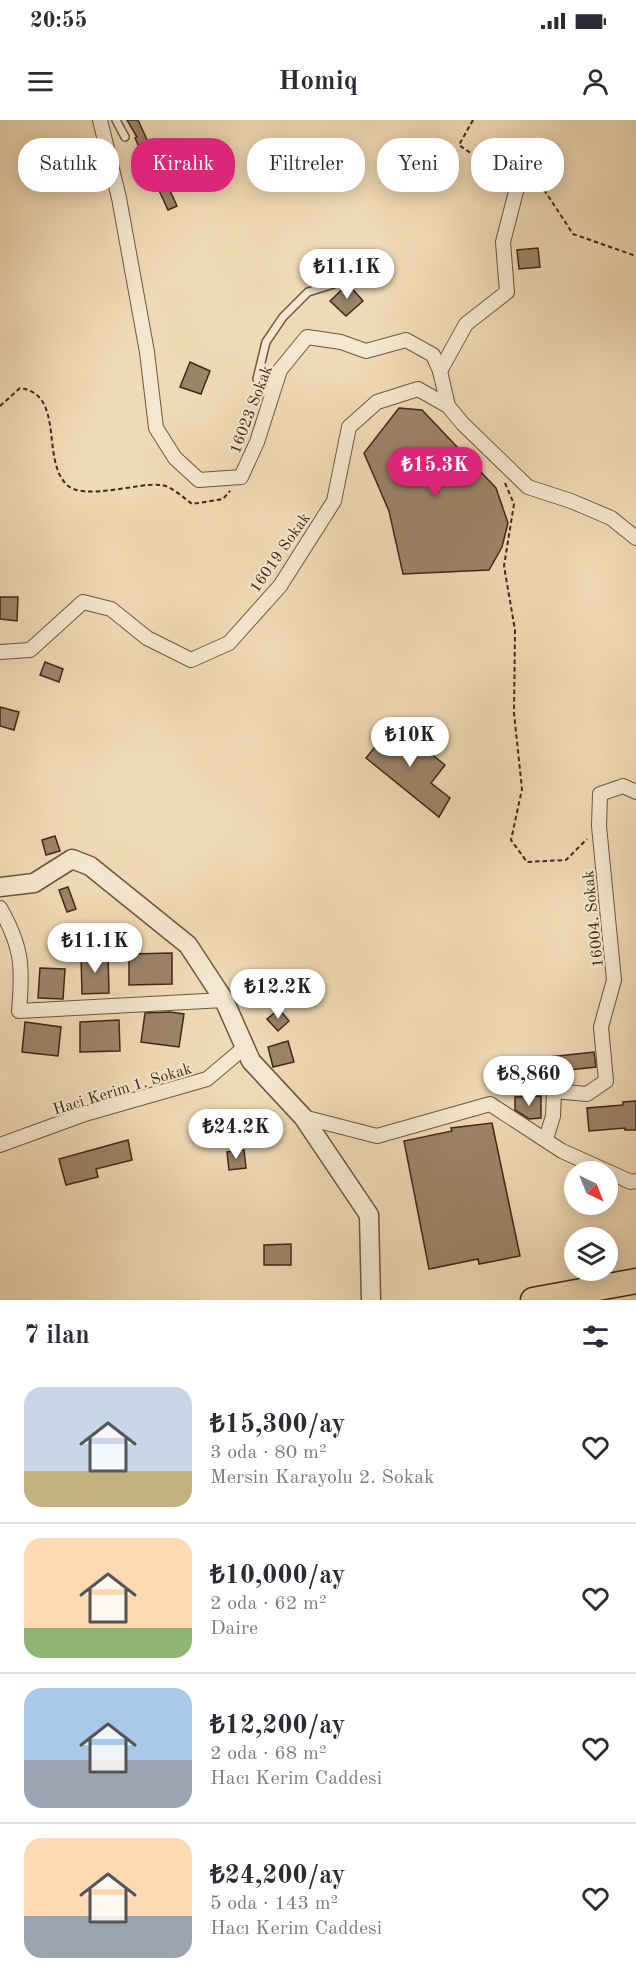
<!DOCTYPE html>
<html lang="tr">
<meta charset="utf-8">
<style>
:root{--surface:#fff;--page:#f2f2f3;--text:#2b2b33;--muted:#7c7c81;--line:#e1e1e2;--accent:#db2777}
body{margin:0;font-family:"Old Standard TT",serif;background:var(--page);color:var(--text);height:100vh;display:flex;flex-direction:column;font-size:22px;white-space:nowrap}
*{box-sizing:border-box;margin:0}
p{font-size:20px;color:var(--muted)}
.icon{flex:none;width:33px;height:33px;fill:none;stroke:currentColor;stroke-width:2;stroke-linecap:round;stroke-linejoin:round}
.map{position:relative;height:1180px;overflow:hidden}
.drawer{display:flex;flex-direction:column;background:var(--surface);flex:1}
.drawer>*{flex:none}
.guide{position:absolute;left:18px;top:18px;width:600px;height:54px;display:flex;gap:12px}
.needle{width:39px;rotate:137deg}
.controls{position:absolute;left:564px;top:1041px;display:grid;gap:12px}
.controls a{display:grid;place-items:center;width:54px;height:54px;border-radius:50%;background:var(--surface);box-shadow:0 3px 15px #0003;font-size:30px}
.price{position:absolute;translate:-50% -51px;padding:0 14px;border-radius:21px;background:#fff;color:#222;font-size:20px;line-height:39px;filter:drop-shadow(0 2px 3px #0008)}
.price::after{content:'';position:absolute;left:50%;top:36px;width:18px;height:14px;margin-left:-9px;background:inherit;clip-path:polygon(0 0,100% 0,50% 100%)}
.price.on{background:var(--accent);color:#fff}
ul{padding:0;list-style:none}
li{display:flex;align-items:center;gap:18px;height:150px;padding:0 24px}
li+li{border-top:2px solid var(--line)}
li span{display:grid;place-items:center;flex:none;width:168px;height:120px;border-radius:18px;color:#555}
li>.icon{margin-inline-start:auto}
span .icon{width:72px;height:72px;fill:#fffc;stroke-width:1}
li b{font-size:26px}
h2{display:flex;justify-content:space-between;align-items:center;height:72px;padding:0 24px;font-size:26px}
.chip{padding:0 21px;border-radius:24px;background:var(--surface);box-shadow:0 3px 15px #0003;font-size:21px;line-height:54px}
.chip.on{background:var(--accent);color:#fff}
.status{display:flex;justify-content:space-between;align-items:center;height:42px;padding:0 30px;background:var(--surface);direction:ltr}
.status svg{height:16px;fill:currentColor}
header{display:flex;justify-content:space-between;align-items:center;height:78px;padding:0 24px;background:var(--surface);font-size:27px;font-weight:700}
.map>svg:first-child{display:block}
</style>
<div class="status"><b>20:55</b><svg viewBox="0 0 49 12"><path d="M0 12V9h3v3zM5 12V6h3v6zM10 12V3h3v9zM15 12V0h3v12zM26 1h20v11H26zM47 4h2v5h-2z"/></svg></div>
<header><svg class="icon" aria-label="menu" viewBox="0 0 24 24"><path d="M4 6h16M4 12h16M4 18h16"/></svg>Homiq<svg class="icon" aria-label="person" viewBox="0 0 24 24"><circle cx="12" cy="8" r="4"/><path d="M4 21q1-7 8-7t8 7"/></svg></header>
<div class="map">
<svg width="636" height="1180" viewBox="0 0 636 1180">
<rect width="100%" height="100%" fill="#f0dab5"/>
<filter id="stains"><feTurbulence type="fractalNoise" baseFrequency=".00333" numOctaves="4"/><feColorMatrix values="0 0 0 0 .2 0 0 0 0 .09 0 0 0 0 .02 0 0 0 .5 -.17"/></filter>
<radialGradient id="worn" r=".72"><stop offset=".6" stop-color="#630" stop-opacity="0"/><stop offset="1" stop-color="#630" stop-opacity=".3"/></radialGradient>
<g fill="#9c8469" stroke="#402717" stroke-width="1.5">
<path d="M127 0H138L177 86 168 90 135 18 137 17Z"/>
<path d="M538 128 540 147 519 149 517 130Z"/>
<path d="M348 164 363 181 346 196 330 181Z"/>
<path d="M190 242 210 251 201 274 180 267Z"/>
<path d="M399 288 422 290 496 368 508 403 502 427 489 450 403 454 389 391 364 333Z"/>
<path d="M0 477H18L17 501 0 499Z"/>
<path d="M45 542 63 549 59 562 40 555Z"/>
<path d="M0 587 19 592 14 610 0 606Z"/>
<path d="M394 604 445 645 431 663 450 678 439 697 366 638Z"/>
<path d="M55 716 60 731 46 735 42 720Z"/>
<path d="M68 767 76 789 67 792 59 770Z"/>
<path d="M172 833V864L129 865V834Z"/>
<path d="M108 834 109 873 82 874 81 835Z"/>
<path d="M40 848 65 849 63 879 38 878Z"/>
<path d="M243 857 255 867 243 882 232 872Z"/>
<path d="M279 889 289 901 278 911 267 899Z"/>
<path d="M170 892 184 894 179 927 141 922 145 893Z"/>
<path d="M119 900 120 931 80 932V902Z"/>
<path d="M25 902 61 907 58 936 22 932Z"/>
<path d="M288 921 294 942 273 947 268 927Z"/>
<path d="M594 932 596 947 550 952 549 937Z"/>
<path d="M541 976V998L529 999 515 990V977Z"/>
<path d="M636 981V1010H625V1008L589 1011 587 988 623 985V982Z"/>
<path d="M492 1003 520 1136 479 1144 478 1139 429 1149 404 1021 452 1011 451 1008Z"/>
<path d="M128 1020 132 1040 96 1049 98 1057 66 1065 59 1039Z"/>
<path d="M244 1030 246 1048 229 1050 227 1032Z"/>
<path d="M291 1124V1145H264V1125Z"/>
</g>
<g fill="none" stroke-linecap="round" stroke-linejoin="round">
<defs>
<g id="service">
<path d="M116 0 125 17"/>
<path d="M272 273 266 272 257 259 266 222 283 197 308 172 334 164"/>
</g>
<g id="minor">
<path d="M100 0 119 78 147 232 156 308 175 338 199 360 241 357 257 322 280 250 307 217 341 222 366 231 406 220 433 235 440 251 448 286"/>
<path d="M440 251 466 204 507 172 503 122 521 52"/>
<path d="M0 532 30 530 83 482 111 489 147 518 191 540 229 523 280 466 334 381 349 307 377 282 418 269 448 286 463 304 528 367 571 381 611 398 636 418"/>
<path d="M0 788C22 827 23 846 19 891L224 880"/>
<path d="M303 997 377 1016 490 984 562 1031 631 1062 636 1061"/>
<path d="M546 1019 553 996 554 971 587 974 606 961 601 907 614 860 599 706 600 674 623 666 636 672"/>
<path d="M0 1025 85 994 207 959 245 927"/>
</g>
<path id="tertiary" d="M0 767 34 763 72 739 90 746 188 825 224 880 251 941 303 997 369 1095 371 1180"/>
<path id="trunk" d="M533 1180 636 1161"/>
</defs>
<use href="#service" stroke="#6c543e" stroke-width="10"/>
<use href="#minor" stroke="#6c543e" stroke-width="16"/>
<use href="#tertiary" stroke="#6c543e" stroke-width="21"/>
<use href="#trunk" stroke="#402717" stroke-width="27"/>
<g stroke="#402717" stroke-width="2" stroke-dasharray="4.5 3" stroke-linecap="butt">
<path d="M473 0 459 25 482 41 509 49"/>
<path d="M533 60 541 65 573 114 636 136"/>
<path d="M0 286 20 268C65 274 41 338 66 364 82 382 139 362 161 365 171 366 184 378 192 384L223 379 230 371"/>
<path d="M505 363 514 384 504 446 515 510 514 593 522 669 511 720 527 742 566 740 587 719"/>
</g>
<use href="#service" stroke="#f5e7cf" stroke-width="7"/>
<use href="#minor" stroke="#f5e7cf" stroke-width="14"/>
<use href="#tertiary" stroke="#f5e7cf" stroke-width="18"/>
<use href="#trunk" stroke="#f0dab5" stroke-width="24"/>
</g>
<g text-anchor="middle" stroke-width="4.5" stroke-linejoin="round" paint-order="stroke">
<g font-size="16" fill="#402717" stroke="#f5e7cf">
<text transform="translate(250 289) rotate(-69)" y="6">16023 Sokak</text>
<text transform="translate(279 432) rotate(-55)" y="6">16019 Sokak</text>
<text transform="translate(592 799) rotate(-96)" y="6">16004. Sokak</text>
<text transform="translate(122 968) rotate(-17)" y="6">Haci Kerim 1. Sokak</text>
</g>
</g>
<rect width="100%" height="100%" filter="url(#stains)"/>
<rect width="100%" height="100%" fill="url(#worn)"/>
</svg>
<div class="controls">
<a><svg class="needle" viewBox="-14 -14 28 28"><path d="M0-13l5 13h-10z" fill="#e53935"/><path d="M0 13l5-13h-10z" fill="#7c7c81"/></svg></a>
<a><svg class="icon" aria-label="layers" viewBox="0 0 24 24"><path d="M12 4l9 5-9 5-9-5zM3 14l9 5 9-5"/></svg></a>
</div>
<b class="price" style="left:347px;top:180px">₺11.1K</b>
<b class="price on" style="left:435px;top:378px">₺15.3K</b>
<b class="price" style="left:410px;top:648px">₺10K</b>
<b class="price" style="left:95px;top:854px">₺11.1K</b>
<b class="price" style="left:278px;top:900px">₺12.2K</b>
<b class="price" style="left:529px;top:987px">₺8,860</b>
<b class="price" style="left:236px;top:1040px">₺24.2K</b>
<div class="guide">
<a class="chip">Satılık</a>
<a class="chip on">Kiralık</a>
<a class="chip">Filtreler</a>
<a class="chip">Yeni</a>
<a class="chip">Daire</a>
</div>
</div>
<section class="drawer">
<h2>7 ilan<svg class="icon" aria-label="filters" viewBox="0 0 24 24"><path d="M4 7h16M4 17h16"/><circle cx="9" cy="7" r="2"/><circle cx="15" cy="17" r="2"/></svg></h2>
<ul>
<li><span style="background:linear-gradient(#c9d6e8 70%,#c2b280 0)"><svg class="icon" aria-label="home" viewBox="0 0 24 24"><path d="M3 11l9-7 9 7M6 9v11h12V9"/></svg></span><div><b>₺15,300/ay</b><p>3 oda · 80 m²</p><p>Mersin Karayolu 2. Sokak</p></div><svg class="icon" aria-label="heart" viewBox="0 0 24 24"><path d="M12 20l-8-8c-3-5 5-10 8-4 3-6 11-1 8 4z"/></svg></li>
<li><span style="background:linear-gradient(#ffd9b3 75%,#8fb573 0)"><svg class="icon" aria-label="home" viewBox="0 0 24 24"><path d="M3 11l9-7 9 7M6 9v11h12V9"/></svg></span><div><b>₺10,000/ay</b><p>2 oda · 62 m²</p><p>Daire</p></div><svg class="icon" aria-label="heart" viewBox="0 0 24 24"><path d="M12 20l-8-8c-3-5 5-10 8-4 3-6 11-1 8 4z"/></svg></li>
<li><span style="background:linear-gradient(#a9c7e8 60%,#9aa5b1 0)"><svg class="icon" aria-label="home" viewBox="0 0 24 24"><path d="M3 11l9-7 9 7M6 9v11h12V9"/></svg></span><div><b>₺12,200/ay</b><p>2 oda · 68 m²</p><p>Hacı Kerim Caddesi</p></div><svg class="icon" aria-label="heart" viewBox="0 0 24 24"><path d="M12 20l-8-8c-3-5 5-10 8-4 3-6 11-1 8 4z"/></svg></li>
<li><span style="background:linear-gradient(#ffd9b3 65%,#9aa5b1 0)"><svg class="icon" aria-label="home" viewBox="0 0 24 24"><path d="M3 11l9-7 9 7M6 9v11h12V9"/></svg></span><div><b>₺24,200/ay</b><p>5 oda · 143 m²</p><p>Hacı Kerim Caddesi</p></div><svg class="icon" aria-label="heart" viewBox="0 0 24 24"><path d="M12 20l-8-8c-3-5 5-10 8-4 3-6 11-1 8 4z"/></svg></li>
</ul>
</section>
